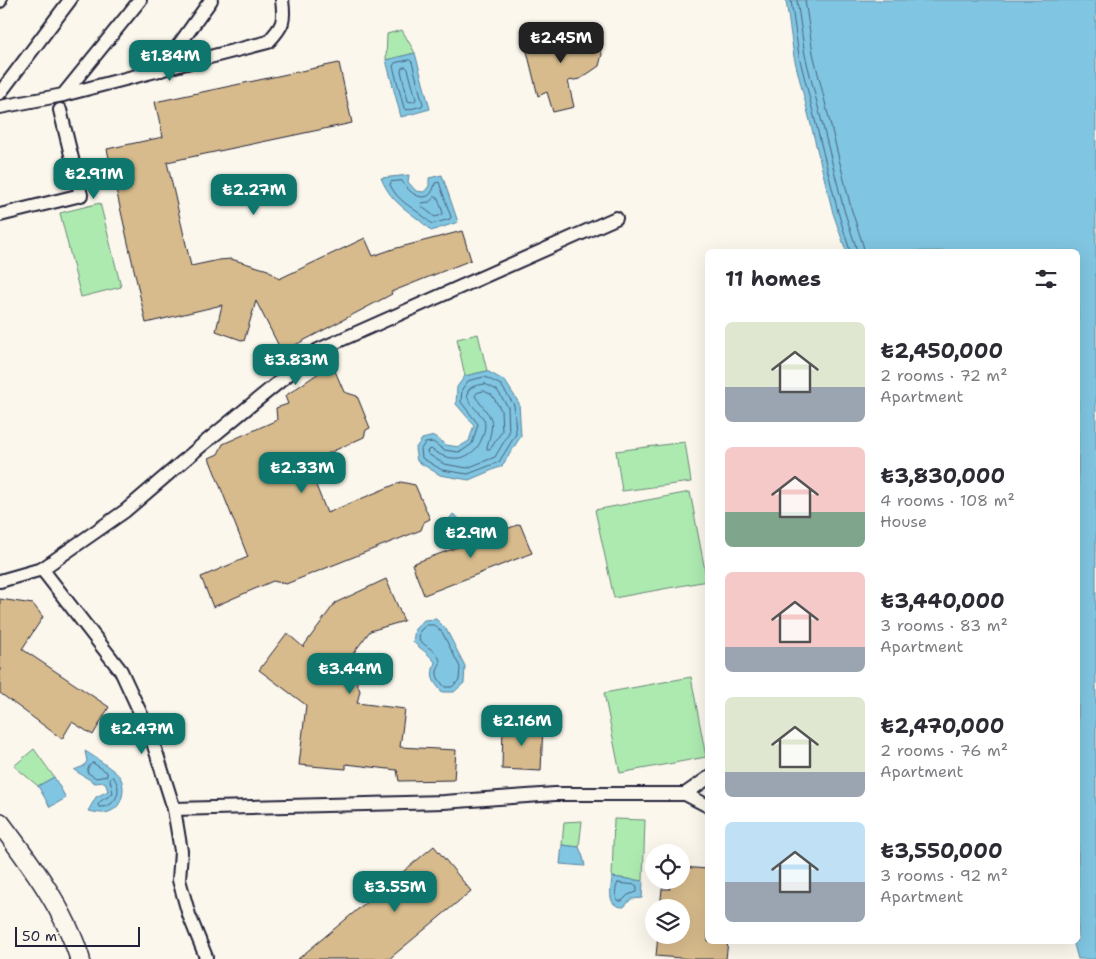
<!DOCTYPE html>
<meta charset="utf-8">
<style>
:root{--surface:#fff;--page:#f7f7f7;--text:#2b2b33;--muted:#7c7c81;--accent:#0f766e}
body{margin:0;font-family:"Shantell Sans",sans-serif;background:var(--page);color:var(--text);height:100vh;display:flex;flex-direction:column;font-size:19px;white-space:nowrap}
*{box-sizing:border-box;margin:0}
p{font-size:16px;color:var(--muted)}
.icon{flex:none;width:28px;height:28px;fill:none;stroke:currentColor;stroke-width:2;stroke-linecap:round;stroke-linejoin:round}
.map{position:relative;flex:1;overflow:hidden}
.sheet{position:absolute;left:705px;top:249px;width:375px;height:695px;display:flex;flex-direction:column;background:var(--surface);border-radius:8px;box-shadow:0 5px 20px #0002}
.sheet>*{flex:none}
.fabs{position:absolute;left:645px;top:844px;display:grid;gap:10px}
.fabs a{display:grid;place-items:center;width:45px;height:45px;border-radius:50%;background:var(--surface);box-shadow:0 5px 20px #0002;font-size:25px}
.scale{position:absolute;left:15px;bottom:12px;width:125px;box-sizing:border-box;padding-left:5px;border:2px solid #22223b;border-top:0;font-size:14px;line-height:18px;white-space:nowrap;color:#22223b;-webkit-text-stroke:4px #fbf7ec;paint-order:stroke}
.price{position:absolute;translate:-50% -42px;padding:0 11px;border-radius:10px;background:var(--accent);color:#fff;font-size:16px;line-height:32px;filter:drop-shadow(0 1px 2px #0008)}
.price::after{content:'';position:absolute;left:50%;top:30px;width:15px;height:11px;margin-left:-8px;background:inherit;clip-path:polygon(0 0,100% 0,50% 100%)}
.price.selected{background:#222;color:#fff}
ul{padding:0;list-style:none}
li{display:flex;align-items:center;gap:15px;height:125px;padding:0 20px}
li span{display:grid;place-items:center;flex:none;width:140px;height:100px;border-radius:8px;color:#555}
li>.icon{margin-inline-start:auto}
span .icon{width:60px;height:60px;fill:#fffc;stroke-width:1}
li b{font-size:21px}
h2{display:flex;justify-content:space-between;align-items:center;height:60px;padding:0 20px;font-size:21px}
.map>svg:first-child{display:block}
</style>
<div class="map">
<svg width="1096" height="959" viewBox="0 0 1096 959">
<rect width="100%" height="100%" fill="#fbf7ec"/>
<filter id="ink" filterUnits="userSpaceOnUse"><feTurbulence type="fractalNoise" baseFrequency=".02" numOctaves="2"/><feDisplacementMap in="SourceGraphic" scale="10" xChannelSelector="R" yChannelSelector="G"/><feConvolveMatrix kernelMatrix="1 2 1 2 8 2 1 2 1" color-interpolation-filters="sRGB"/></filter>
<g filter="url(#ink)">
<g fill="#adeab0" stroke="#688676">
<path d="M402 30 415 53 386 60 387 34Z"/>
<path d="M100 203 121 287 81 297 60 213Z"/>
<path d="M478 334 487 371 465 376 457 339Z"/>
<path d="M685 442 691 482 622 491 616 451Z"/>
<path d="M690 492 707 581 614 598 595 510Z"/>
<path d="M691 677 706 757 620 773 604 693Z"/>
<path d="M34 749 54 777 38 786 14 766Z"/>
<path d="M614 819 645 820 643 881 612 877Z"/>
<path d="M582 821 579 847 562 845 564 822Z"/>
</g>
<g fill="#80c5e1" stroke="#5a849f">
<path d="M786 0H1096V959H1078L1073 941H1078V251H846L833 213 794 57Z"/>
<path d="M415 53 430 109 401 117 386 60Z"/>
<path d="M409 175 408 182 416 191 424 192 429 186V178L442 175 458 222 431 231C411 210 393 207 381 178Z"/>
<path d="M487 371 505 381 519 403 521 436 502 466 469 480 440 475 417 461 415 449 422 439 434 436 446 445 459 447 469 441 474 425 456 404 457 387 465 376Z"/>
<path d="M453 514 462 521 468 519V527C462 531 459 533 452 530L447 522Z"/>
<path d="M436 619 446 629 465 666 464 683 454 692H442C432 680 430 677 435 662 429 654 421 649 413 642L415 629 424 620Z"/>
<path d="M85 751C92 755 117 772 120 777 126 787 123 806 111 811 104 815 95 812 88 811L96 797 108 791 105 782 95 783 74 770 84 766 87 761Z"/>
<path d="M54 777 66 798 50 807 38 786Z"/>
<path d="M562 845 579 847 583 857 585 866 560 864Z"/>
<path d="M612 877 643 881 642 898 631 899 624 907C606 907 611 890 612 877Z"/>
</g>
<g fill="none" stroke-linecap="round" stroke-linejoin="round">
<g stroke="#48637d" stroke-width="1">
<path d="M791 0 799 56 838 212 850 251"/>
<path d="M797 0 805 55 844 210 856 247 857 251"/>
<path d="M805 0 813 53 851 208 863 245 864 251"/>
<path d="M410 60 412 62 423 104 422 106 406 110 404 108 393 66 395 63Z"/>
<path d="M406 67 408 69 416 99 415 101 411 102 408 101 401 71 402 68Z"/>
<path d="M402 181C410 196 431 207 435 183L439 182 451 217 450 219 432 224C429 222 426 218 423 216 409 205 399 202 390 185L391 182Z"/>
<path d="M435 197 438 198 443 213 442 215 435 217 421 206 422 203 429 202Z"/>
<path d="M485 377 501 385 514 405 516 434 499 462 468 474 442 470 422 458 421 449 425 443 433 442 444 450 458 452 462 451 472 444 478 424 461 402 462 389 468 381Z"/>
<path d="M485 384 497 390 508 407 509 433 495 457 467 468 444 464 428 454 427 451 431 449C440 455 447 459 459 458 465 458 475 451 478 446 482 440 487 427 484 420 480 411 464 402 468 391 471 385 480 385 485 384Z"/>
<path d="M484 391 492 395 501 410 502 431 491 448 489 449H487V447C496 415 492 421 475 396L477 393Z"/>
<path d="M427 625H434L442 632 460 667 459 680 452 687H445C428 670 444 668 439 658 435 650 425 646 419 640L420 631Z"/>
<path d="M93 763 107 772V776L96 778 88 773C86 769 90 764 93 763Z"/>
<path d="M113 777C124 789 116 808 99 807L98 805C101 798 109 798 113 793L110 780 111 778Z"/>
<path d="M618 883 636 885 637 887V892L628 895 622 901H619C614 898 615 887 618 883Z"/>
</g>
</g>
<g fill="#d7bb8c" stroke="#22223b">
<path d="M573 30 598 41 602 54 599 66 580 79 568 81 574 107 553 112 547 92 538 96 524 39Z"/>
<path d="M339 63 352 123 167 162 191 266 219 260 231 259 268 270 279 279 365 238 373 256 393 249 462 231 471 260 391 292 392 294 282 352 256 301 244 341 216 331 222 305 146 323 107 149 163 137 155 102Z"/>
<path d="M332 364 344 392 357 396 370 428 366 430 364 437 307 463 327 513 401 482 415 485 430 519 424 522 421 530 286 584 273 581 213 607 201 577 248 557 209 458 218 454 223 444 277 420 276 408 288 404 285 396Z"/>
<path d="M520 524 532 553 424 595 412 564Z"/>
<path d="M386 579 404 621 370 631 343 667 354 677 357 683 360 691 357 703 405 709 400 747 456 750 454 780 399 781 397 770 346 764V769L299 765 306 705 259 670 287 633 303 647 335 603Z"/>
<path d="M0 599 33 604 43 617 22 649 109 707 93 735 72 722 62 739 0 693Z"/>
<path d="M503 723 543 724 541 771 502 769Z"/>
<path d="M434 846 471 891 389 959H298Z"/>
<path d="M681 867 708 869V941H728L726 959H692L656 956 658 935H681V908H660L662 889H670V880H681Z"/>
</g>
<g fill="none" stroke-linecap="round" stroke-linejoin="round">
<defs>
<g id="minor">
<path d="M0 1V0"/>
<path d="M161 70 211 0"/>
<path d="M0 93 70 0"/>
<path d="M63 95 140 0"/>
<path d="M0 107 63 95 268 42C283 26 285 22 282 0"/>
<path d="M0 215 81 195 60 110"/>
<path d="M42 569 121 671 151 736 174 809 181 851 179 880 189 915 206 957 205 959"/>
<path d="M0 581 42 569 125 511 202 445 318 350 616 218"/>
<path d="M685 794 708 806"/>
<path d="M174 809 444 802 555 794H685L708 778"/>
</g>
<path id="secondary" d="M0 823C31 864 65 910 80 959"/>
</defs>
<use href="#minor" stroke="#22223b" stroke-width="16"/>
<use href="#secondary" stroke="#22223b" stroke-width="22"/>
<use href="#minor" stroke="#fbf7ec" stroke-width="12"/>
<use href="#secondary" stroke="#fbf7ec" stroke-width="19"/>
</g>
</g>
</svg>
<div class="fabs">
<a><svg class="icon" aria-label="locate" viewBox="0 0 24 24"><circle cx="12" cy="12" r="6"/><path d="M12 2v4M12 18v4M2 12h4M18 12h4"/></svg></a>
<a><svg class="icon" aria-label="layers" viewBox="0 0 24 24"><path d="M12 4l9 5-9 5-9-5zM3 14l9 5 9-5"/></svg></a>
</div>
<div class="scale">50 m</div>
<b class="price selected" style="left:561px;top:64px">₺2.45M</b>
<b class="price" style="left:170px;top:82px">₺1.84M</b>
<b class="price" style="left:94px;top:200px">₺2.91M</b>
<b class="price" style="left:254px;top:216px">₺2.27M</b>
<b class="price" style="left:296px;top:386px">₺3.83M</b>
<b class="price" style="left:302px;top:494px">₺2.33M</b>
<b class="price" style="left:471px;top:559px">₺2.9M</b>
<b class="price" style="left:350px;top:695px">₺3.44M</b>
<b class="price" style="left:522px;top:747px">₺2.16M</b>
<b class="price" style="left:142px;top:755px">₺2.47M</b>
<b class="price" style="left:395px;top:913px">₺3.55M</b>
<section class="sheet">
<h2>11 homes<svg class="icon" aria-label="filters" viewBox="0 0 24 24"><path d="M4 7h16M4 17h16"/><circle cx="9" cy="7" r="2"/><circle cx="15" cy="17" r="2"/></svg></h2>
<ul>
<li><span style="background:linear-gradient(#dfe7d0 65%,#9aa5b1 0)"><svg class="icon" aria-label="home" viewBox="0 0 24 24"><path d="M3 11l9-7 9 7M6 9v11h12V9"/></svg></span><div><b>₺2,450,000</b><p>2 rooms · 72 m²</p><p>Apartment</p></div></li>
<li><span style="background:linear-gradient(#f6c9c9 65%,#7fa58c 0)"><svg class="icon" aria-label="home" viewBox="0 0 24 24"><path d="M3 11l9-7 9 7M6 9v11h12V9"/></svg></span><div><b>₺3,830,000</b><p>4 rooms · 108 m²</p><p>House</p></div></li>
<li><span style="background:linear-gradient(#f6c9c9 75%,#9aa5b1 0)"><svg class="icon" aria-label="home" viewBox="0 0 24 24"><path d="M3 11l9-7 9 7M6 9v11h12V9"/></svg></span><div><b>₺3,440,000</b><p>3 rooms · 83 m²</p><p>Apartment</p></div></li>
<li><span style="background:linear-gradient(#dfe7d0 75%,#9aa5b1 0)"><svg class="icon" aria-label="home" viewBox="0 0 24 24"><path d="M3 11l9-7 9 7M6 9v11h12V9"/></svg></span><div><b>₺2,470,000</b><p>2 rooms · 76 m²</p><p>Apartment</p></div></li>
<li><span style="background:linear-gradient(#bfe0f5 60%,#9aa5b1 0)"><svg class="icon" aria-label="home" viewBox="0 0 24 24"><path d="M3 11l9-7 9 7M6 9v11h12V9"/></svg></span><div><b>₺3,550,000</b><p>3 rooms · 92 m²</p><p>Apartment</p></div></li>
</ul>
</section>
</div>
